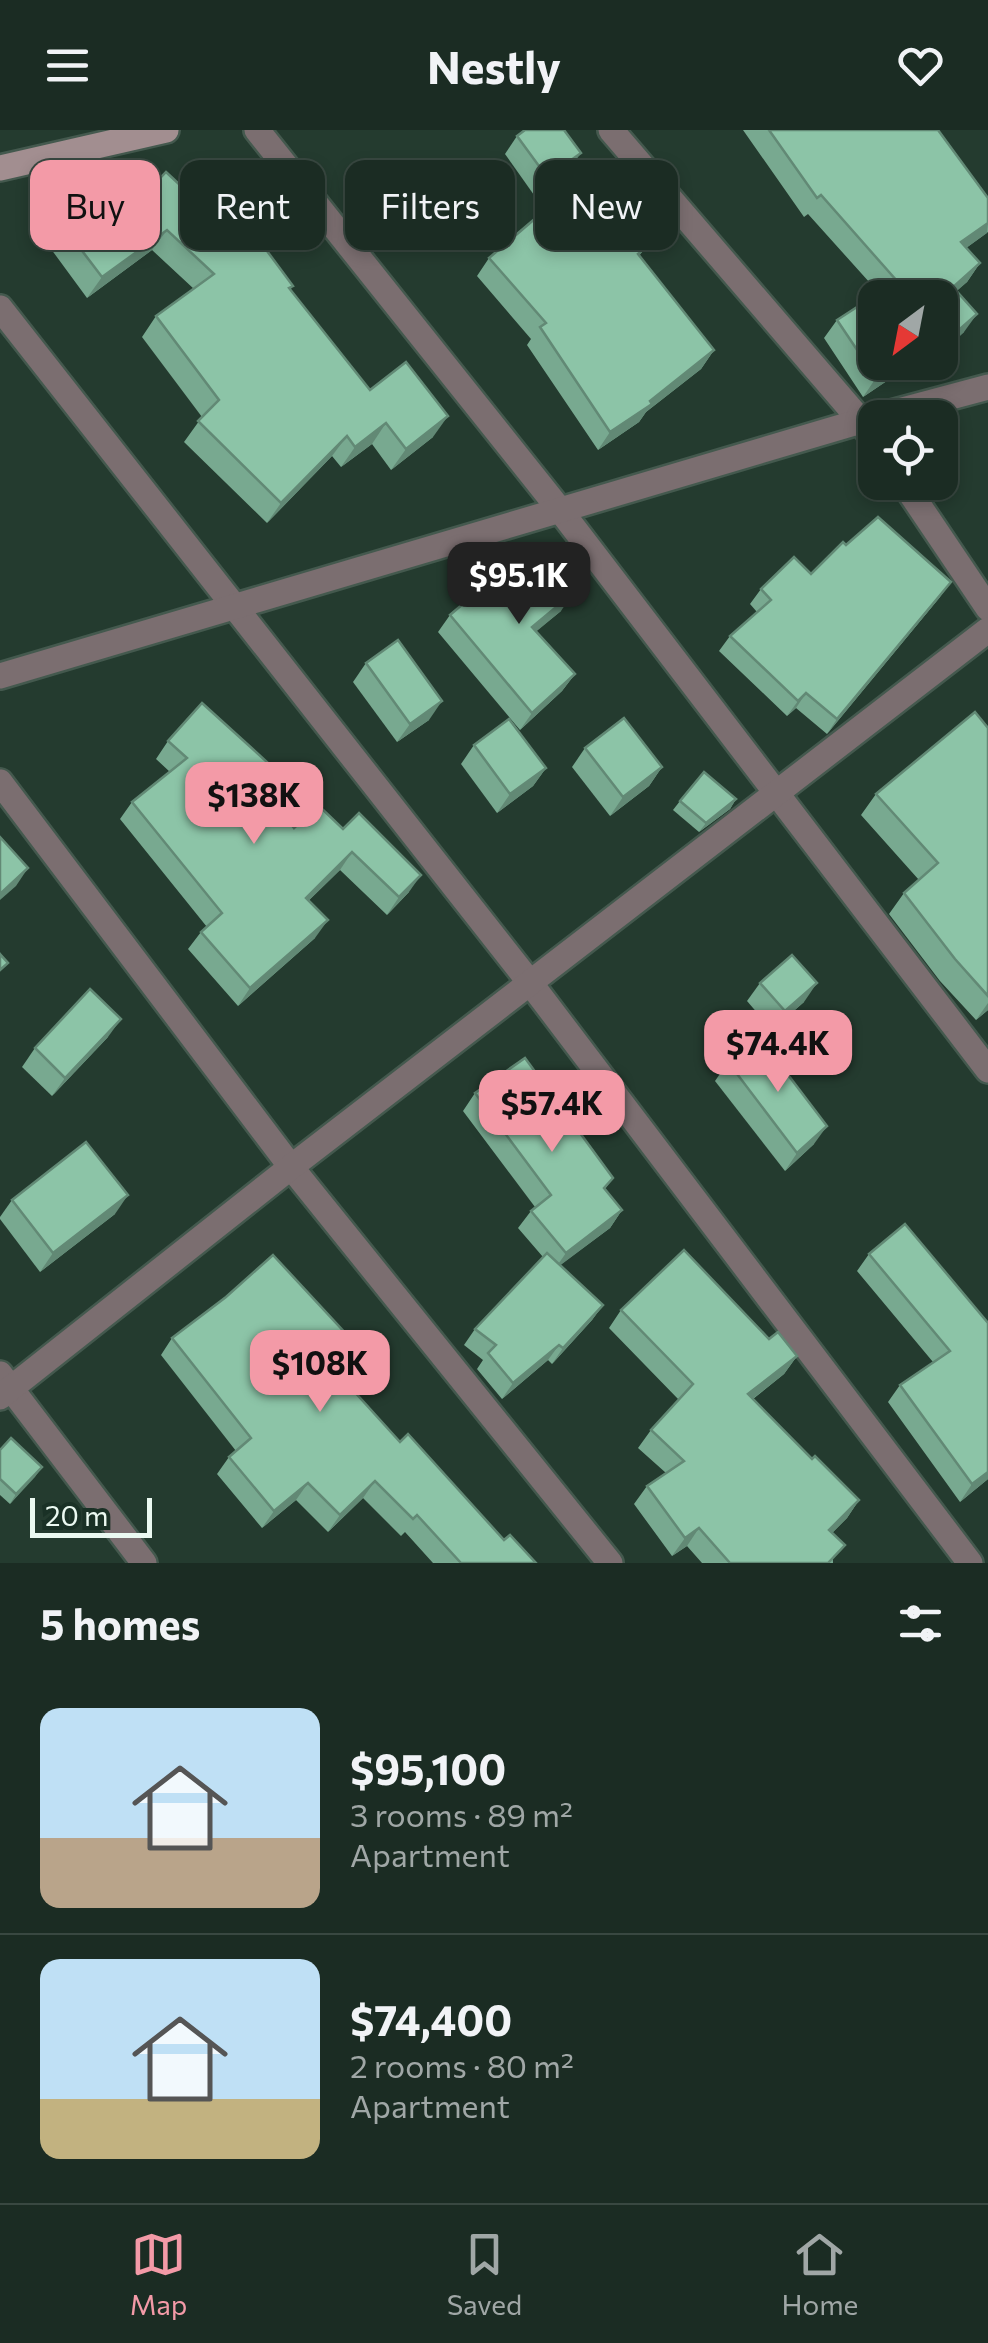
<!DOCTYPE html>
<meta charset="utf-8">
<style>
:root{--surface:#1b2c23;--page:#24342b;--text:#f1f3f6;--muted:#a0a7a6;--line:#394841;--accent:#f39aa7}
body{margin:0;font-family:Commissioner,sans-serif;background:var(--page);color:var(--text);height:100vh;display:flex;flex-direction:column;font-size:38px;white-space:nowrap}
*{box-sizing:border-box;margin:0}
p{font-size:32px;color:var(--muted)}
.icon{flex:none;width:55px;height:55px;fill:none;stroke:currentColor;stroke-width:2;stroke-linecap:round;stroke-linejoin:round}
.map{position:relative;height:1433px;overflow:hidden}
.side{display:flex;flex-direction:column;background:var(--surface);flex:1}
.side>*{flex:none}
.hud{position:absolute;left:30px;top:30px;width:930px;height:90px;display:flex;gap:20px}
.needle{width:65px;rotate:212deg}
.buttons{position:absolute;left:858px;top:150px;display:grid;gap:20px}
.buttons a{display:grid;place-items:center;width:100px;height:100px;border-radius:20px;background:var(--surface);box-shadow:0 5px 15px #0003,0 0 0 2px var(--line);font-size:50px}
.scale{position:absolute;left:30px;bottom:25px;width:122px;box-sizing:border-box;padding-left:10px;border:5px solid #ebf9f1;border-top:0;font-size:28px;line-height:35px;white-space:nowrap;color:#ebf9f1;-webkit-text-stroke:8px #1a3126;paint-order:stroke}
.price{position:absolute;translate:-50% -85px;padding:0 22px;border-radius:20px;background:var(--accent);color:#111;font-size:32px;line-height:65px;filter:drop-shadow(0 2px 5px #0008)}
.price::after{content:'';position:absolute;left:50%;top:60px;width:30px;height:22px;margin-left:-15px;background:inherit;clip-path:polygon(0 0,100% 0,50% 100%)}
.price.on{background:#222;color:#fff}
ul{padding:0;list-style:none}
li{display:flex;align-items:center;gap:30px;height:250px;padding:0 40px}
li+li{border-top:2px solid var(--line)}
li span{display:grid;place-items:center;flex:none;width:280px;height:200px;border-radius:20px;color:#555}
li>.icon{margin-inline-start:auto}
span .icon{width:120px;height:120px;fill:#fffc;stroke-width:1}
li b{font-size:42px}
h2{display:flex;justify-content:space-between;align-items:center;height:120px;padding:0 40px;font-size:42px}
.chip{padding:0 35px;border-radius:20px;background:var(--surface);box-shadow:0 5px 15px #0003,0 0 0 2px var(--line);font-size:35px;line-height:90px}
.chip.on{background:var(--accent);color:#111}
header{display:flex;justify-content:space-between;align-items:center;height:130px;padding:0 40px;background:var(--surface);font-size:45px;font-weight:700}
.dock{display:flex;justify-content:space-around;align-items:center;height:140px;border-top:2px solid var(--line);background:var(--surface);font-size:28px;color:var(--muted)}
.dock a{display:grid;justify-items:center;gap:5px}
.dock .on{color:var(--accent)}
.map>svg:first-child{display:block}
</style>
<header><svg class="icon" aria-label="menu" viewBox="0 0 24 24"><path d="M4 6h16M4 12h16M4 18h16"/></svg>Nestly<svg class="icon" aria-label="heart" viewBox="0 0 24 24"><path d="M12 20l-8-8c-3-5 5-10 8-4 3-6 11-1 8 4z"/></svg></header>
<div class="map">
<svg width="988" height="1433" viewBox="0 0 988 1433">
<rect width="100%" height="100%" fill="#243b2f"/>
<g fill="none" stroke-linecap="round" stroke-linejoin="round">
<defs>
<g id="street">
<path d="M257 0 560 380 988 940"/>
<path d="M611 0 861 291 875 312"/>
<path d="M0 178 531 854 970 1433"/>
<path d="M903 352 988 478"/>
<path d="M0 546 861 291 988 257"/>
<path d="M0 652 291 1037 610 1433"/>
<path d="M0 1244 144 1433"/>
<path d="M0 1267 291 1037 988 500"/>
</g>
<path id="secondary" d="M0 38 166 0"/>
</defs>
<use href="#street" stroke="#44594e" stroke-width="30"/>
<use href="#secondary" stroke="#44594e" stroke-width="30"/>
<use href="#street" stroke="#7b6e70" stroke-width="25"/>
<use href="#secondary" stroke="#a28e90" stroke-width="25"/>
</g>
<g fill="#78a990">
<path d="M743 0H938L988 68V102L966 118 980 133 967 152 956 161 964 202 940 224V168L875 232H915L863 267 824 208 837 190 879 163 808 84 804 87Z"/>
<path d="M517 6 568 41 534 65 505 24Z"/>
<path d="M54 84 120 90 237 108 293 156 290 160 370 260 433 307 391 340 372 314 341 337 332 326 267 393 184 312 202 287 142 207 156 186 194 159 152 120 87 168 40 104Z"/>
<path d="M645 118 639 126 714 220 701 239 646 282 639 292 598 320 527 215 531 209 477 146 489 128Z"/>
<path d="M846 415 940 467 827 604 796 578 787 586 719 521 730 506 757 482 750 474 761 459 811 444Z"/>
<path d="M561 481 536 501 575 544 562 561 520 600 438 502 450 485Z"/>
<path d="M366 533 429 590 397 612 353 552Z"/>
<path d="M988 598V880L976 890 940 851 889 784 904 763 919 750 861 685 876 664Z"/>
<path d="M168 611 256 647 294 698 318 675 409 762 387 785 340 740 308 771 315 808 238 876 188 819 201 802 207 797 120 689 132 672 170 642 156 629Z"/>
<path d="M474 615 546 638 533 656 497 683 461 634Z"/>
<path d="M585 618 662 637 649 656 610 686 572 637Z"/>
<path d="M736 669 730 679 699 702 673 680 680 671Z"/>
<path d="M760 853 804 872 772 900 747 871Z"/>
<path d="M108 907 52 966 22 937 35 918Z"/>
<path d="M728 932 814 1014 785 1041 715 951Z"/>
<path d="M475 963 613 1048 605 1059 622 1080 610 1098 560 1135 603 1175 592 1190 552 1234 548 1230 502 1269 477 1239 483 1230 464 1215 475 1199 543 1127 518 1098 531 1081 535 1077 463 981Z"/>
<path d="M12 1070 115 1084 40 1142 0 1089V1087Z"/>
<path d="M869 1124 988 1193V1349L960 1372 888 1272 900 1255 933 1232 857 1141Z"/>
<path d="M621 1180 769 1209 797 1226 784 1244 753 1269 812 1329 859 1370 847 1388 832 1403 833 1433H702L687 1416 672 1426 634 1374 647 1356 666 1343 638 1318 651 1300 679 1270 609 1198Z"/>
<path d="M348 1206 336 1223 327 1231 400 1312 504 1410 536 1433H433L405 1402 401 1406 363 1368 328 1402 296 1370 262 1398 217 1344 229 1327 236 1321 161 1225 172 1208Z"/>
<path d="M0 1320 42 1337 10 1374 0 1365Z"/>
</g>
<g fill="#628975">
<path d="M581 23 568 41 534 65 547 47Z"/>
<path d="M988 93 987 103 948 131 961 112Z"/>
<path d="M167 100 152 120 87 168 102 147Z"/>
<path d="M980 133 967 152 940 176 953 157Z"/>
<path d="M977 184 964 202 940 224V219L944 213Z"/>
<path d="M714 220 701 239 646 282 639 292 598 320 610 302Z"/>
<path d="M900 232H915L863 267 876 248Z"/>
<path d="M448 286 433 307 391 340 406 319Z"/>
<path d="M386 293 372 314 341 337 355 317Z"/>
<path d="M347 306 332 326 267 393 281 373Z"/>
<path d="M951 452 940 467 827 604 837 589Z"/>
<path d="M573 463 561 481 520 515 532 497Z"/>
<path d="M575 544 562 561 520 600 532 583Z"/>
<path d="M806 563 796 578 787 586 798 571Z"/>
<path d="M442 571 429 590 397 612 410 594Z"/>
<path d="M662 637 649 656 610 686 623 667Z"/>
<path d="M546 638 533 656 497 683 510 664Z"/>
<path d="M736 669 730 679 699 702 706 693Z"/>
<path d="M352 722 340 740 293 786 306 768Z"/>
<path d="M28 738 16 756 0 770V764Z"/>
<path d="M421 745 409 762 387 785 399 767Z"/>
<path d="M328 790 315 808 238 876 250 858Z"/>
<path d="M817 853 804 872 772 900 785 881Z"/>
<path d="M988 873V880L976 890Z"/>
<path d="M121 889 108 907 52 966 65 948Z"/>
<path d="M827 996 814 1014 785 1041 797 1023Z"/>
<path d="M128 1065 115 1084 40 1142 53 1123Z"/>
<path d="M622 1080 610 1098 554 1140 566 1123Z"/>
<path d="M603 1175 592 1190 552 1234 563 1218Z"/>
<path d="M348 1206 336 1223 312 1245 324 1228Z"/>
<path d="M559 1215 548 1230 502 1269 513 1253Z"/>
<path d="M797 1226 784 1244 736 1282 748 1264Z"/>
<path d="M42 1337 35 1347 10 1374 16 1364Z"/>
<path d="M988 1342V1349L960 1372 972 1354Z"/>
<path d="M375 1351 363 1368 328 1402 340 1385Z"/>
<path d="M308 1353 296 1370 262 1398 274 1381Z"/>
<path d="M859 1370 847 1388 817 1418 829 1400Z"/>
<path d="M699 1398 687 1416 672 1426 685 1408Z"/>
</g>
<g fill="#8cc4a7" stroke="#628975" stroke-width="2.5">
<path d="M525 0H564L581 23 547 47 517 6Z"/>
<path d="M769 0H938L988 68V93L961 112 980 133 953 157 977 184 944 213 940 208V168H875V232H900L876 248 837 190 897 151 821 65 817 68Z"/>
<path d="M166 42 237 108 250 98 293 156 289 158 370 260 406 232 448 286 406 319 386 293 355 317 347 306 281 373 198 291 219 270 156 186 214 144 167 100 102 147 54 84 94 55 120 90Z"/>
<path d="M579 51 602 69 645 118 638 124 714 220 650 271 652 274 610 302 540 197 546 193 489 128Z"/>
<path d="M878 387 951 452 837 589 806 563 798 571 730 506 771 470 761 459 794 427 811 444 843 412 846 415Z"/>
<path d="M532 415 573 463 532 497 575 544 532 583 450 485Z"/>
<path d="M398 510 442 571 410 594 366 533Z"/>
<path d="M202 573 267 632 255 646 294 698 318 675 343 699 359 683 421 745 399 767 352 722 306 768 328 790 250 858 201 802 222 783 132 672 187 628 168 611Z"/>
<path d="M975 582 988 598V866L955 829 904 763 938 733 876 664Z"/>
<path d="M624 588 662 637 623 667 585 618Z"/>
<path d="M509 589 546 638 510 664 474 615Z"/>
<path d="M704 642 736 669 706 693 680 671Z"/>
<path d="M0 707 28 738 0 764Z"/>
<path d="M0 824 8 833 0 840Z"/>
<path d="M792 825 817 853 785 881 760 853Z"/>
<path d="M90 859 121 889 65 948 35 918Z"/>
<path d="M760 908 827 996 797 1023 728 932Z"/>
<path d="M525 928 613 1048 604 1058 622 1080 566 1123 531 1081 551 1065 475 963Z"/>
<path d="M86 1012 128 1065 53 1123 12 1070Z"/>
<path d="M905 1094 988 1193V1342L972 1354 900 1255 950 1221 869 1124Z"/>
<path d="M684 1120 769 1209 778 1202 797 1226 748 1264 812 1329 815 1326 859 1370 829 1400 845 1415 828 1433H730L699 1398 685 1408 647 1356 684 1331 651 1300 693 1254 621 1180Z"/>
<path d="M547 1123 603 1175 563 1218 559 1215 513 1253 488 1223 496 1215 475 1199Z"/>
<path d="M273 1125 348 1206 324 1228 400 1312 408 1304 504 1410 510 1405 536 1433H461L417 1385 413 1389 375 1351 340 1385 308 1353 274 1381 229 1327 251 1308 172 1208 226 1167Z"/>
<path d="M11 1308 42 1337 16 1364 0 1349V1320Z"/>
</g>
</svg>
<div class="buttons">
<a><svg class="needle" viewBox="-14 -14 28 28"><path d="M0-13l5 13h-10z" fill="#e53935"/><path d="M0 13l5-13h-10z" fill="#a0a7a6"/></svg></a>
<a><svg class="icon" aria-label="locate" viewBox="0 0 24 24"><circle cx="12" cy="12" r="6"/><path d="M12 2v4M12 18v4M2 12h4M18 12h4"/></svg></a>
</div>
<div class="scale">20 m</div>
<b class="price on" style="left:519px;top:497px">$95.1K</b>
<b class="price" style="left:254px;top:717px">$138K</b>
<b class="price" style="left:778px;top:965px">$74.4K</b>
<b class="price" style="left:552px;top:1025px">$57.4K</b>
<b class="price" style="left:320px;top:1285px">$108K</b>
<div class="hud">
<a class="chip on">Buy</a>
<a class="chip">Rent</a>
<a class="chip">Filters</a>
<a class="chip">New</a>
</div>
</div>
<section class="side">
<h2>5 homes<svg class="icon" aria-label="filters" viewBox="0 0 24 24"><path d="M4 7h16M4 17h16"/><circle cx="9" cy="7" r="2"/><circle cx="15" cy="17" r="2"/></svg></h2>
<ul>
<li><span style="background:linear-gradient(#bfe0f5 65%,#b9a48a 0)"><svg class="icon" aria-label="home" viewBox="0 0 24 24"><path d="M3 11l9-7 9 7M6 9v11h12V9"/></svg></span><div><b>$95,100</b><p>3 rooms · 89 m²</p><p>Apartment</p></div></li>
<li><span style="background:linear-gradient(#bfe0f5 70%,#c2b280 0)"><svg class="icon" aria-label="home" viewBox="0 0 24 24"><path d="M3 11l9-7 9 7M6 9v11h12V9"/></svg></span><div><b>$74,400</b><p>2 rooms · 80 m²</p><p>Apartment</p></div></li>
</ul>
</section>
<nav class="dock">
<a class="on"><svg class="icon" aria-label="map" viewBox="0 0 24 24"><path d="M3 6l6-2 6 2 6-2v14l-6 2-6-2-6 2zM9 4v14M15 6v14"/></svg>Map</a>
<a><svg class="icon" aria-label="saved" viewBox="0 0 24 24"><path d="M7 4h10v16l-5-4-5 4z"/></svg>Saved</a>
<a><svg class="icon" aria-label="home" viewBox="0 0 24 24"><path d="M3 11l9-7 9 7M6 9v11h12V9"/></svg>Home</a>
</nav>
